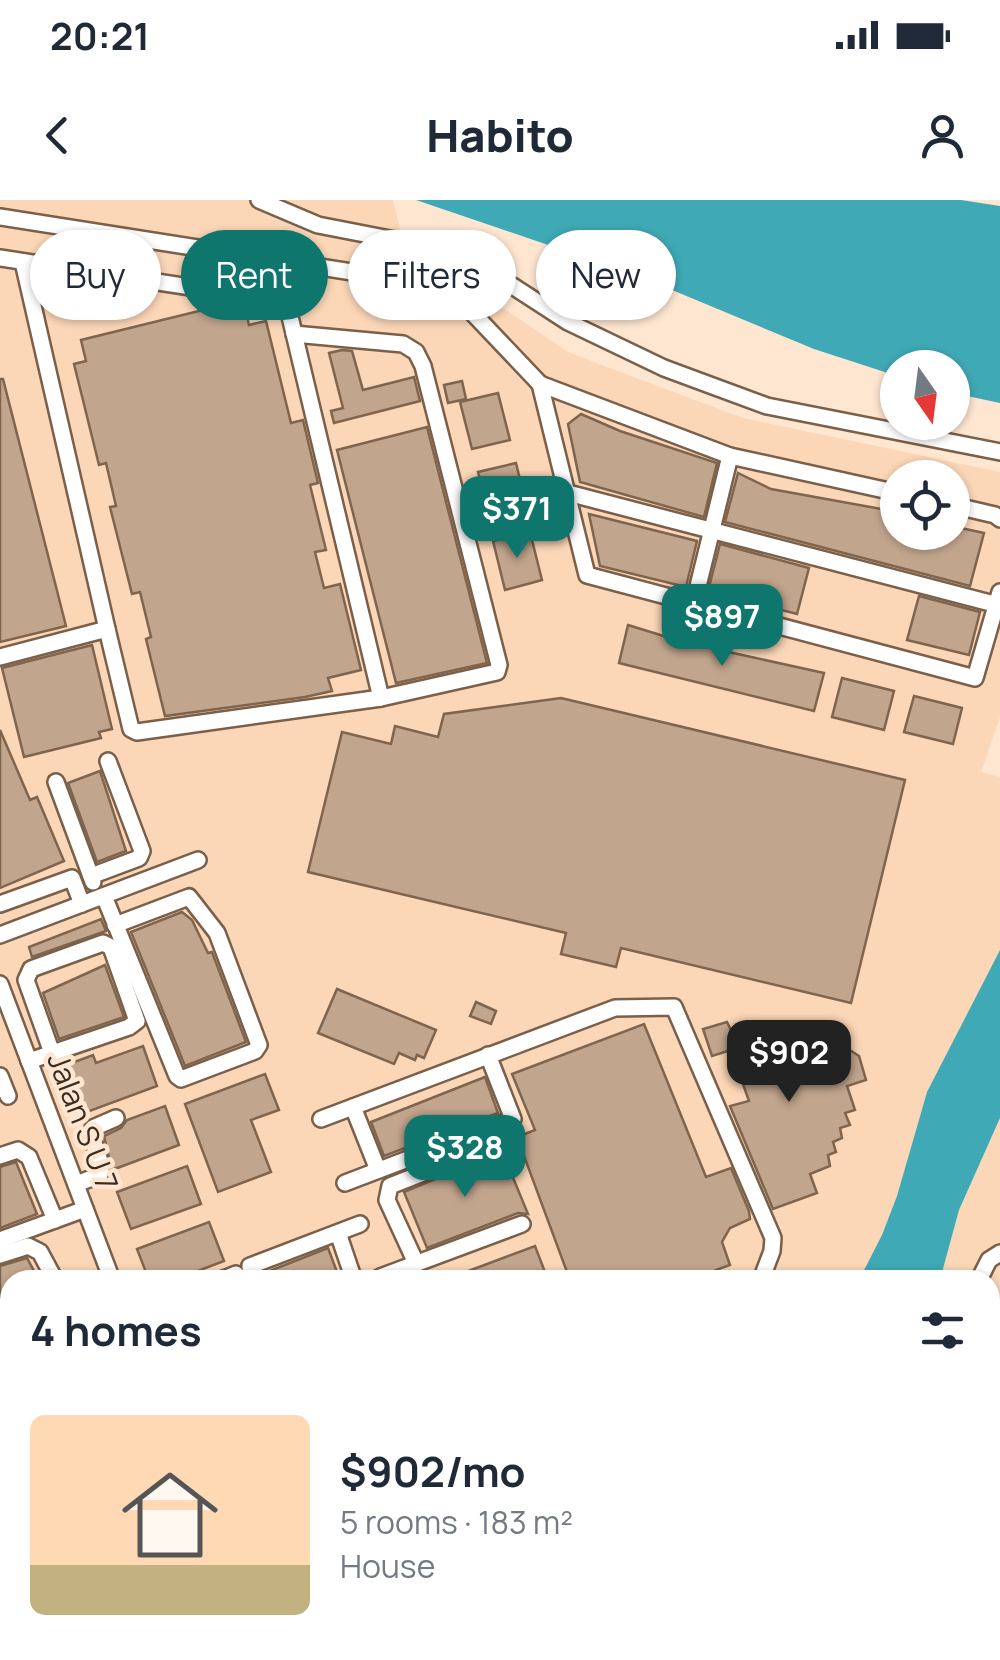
<!DOCTYPE html>
<meta charset="utf-8">
<style>
:root{--surface:#fff;--page:#f2f2f3;--text:#1f2937;--muted:#747a83;--line:#e0e1e3;--accent:#0f766e}
body{margin:0;font-family:Manrope,sans-serif;background:var(--page);color:var(--text);height:100vh;display:flex;flex-direction:column;font-size:38px;white-space:nowrap}
*{box-sizing:border-box;margin:0}
p{font-size:32px;color:var(--muted)}
.icon{flex:none;width:55px;height:55px;fill:none;stroke:currentColor;stroke-width:2;stroke-linecap:round;stroke-linejoin:round}
.map{position:relative;flex:1;overflow:hidden}
.sheet{position:absolute;left:0px;top:1070px;width:1000px;height:390px;display:flex;flex-direction:column;background:var(--surface);border-radius:30px 30px 0 0;box-shadow:0 2px 8px #0004}
.sheet>*{flex:none}
.hud{position:absolute;left:30px;top:30px;width:940px;height:90px;display:flex;gap:20px}
.needle{width:65px;rotate:166deg}
.tools{position:absolute;left:880px;top:150px;display:grid;gap:20px}
.tools a{display:grid;place-items:center;width:90px;height:90px;border-radius:50%;background:var(--surface);box-shadow:0 2px 8px #0004;font-size:50px}
.price{position:absolute;translate:-50% -85px;padding:0 22px;border-radius:20px;background:var(--accent);color:#fff;font-size:32px;line-height:65px;filter:drop-shadow(0 2px 5px #0008)}
.price::after{content:'';position:absolute;left:50%;top:60px;width:30px;height:22px;margin-left:-15px;background:inherit;clip-path:polygon(0 0,100% 0,50% 100%)}
.price.selected{background:#222;color:#fff}
ul{padding:0;list-style:none}
li{display:flex;align-items:center;gap:30px;height:250px;padding:0 30px}
li+li{border-top:2px solid var(--line)}
li span{display:grid;place-items:center;flex:none;width:280px;height:200px;border-radius:15px;color:#555}
li>.icon{margin-inline-start:auto}
span .icon{width:120px;height:120px;fill:#fffc;stroke-width:1}
li b{font-size:42px}
h2{display:flex;justify-content:space-between;align-items:center;height:120px;padding:0 30px;font-size:42px}
.tag{padding:0 35px;border-radius:45px;background:var(--surface);box-shadow:0 2px 8px #0004;font-size:35px;line-height:90px}
.tag.selected{background:var(--accent);color:#fff}
.status{display:flex;justify-content:space-between;align-items:center;height:70px;padding:0 50px;background:var(--surface);direction:ltr}
.status svg{height:28px;fill:currentColor}
header{display:flex;justify-content:space-between;align-items:center;height:130px;padding:0 30px;background:var(--surface);font-size:45px;font-weight:800}
.map>svg:first-child{display:block}
</style>
<div class="status"><b>20:21</b><svg viewBox="0 0 49 12"><path d="M0 12V9h3v3zM5 12V6h3v6zM10 12V3h3v9zM15 12V0h3v12zM26 1h20v11H26zM47 4h2v5h-2z"/></svg></div>
<header><svg class="icon" aria-label="back" viewBox="0 0 24 24"><path d="M15 5l-7 7 7 7"/></svg>Habito<svg class="icon" aria-label="person" viewBox="0 0 24 24"><circle cx="12" cy="8" r="4"/><path d="M4 21q1-7 8-7t8 7"/></svg></header>
<div class="map">
<svg width="1000" height="1460" viewBox="0 0 1000 1460">
<rect width="100%" height="100%" fill="#fee6d1"/>
<g fill="#fbd6b7" fill-rule="evenodd">
<path d="M0 0H393L409 67 455 76 570 153 743 218 1000 272V517L981 572 1000 577V750L927 892 897 996 882 1035 859 1080H10V1450H626L613 1460H0ZM898 278H952V332H898Z"/>
<path d="M1000 918V1460H714L725 1450H990V1080H940L959 1010Z"/>
</g>
<g fill="#3fa9b5">
<path d="M416 0H961L1000 6V203L953 193 952 168H898L897 176 814 149 636 75Z"/>
<path d="M1000 750V918L959 1010 940 1080H859L882 1035 897 996 927 892Z"/>
<path d="M626 1450H725L713 1460H613Z"/>
</g>
<g fill="none" stroke-linecap="round" stroke-linejoin="round">
<path stroke="#3fa9b5" stroke-width="4" d="M909 1450 919 1460"/>
</g>
<g fill="#c2a58d" stroke="#7f644e" stroke-width="2.5">
<path d="M211 108 213 116 245 108 249 125 266 121 291 223 303 220 318 283 310 285 326 350 315 352 324 388 340 384 361 470 328 478 332 491 305 497 165 516 146 439 151 437 140 392 132 394 110 307 116 306 106 263 99 265 74 164 86 161 81 140Z"/>
<path d="M342 150 352 151 363 190 414 177 420 201 334 223 331 211 343 208 329 153Z"/>
<path d="M0 179H3L66 426 0 442Z"/>
<path d="M462 181 466 199 448 203 444 185Z"/>
<path d="M498 193 510 240 472 249 460 202Z"/>
<path d="M581 214 620 231 717 263 704 317 580 282 568 224Z"/>
<path d="M427 227 487 463 396 483 337 250Z"/>
<path d="M516 263 528 312 491 321 478 272Z"/>
<path d="M738 273 771 289 898 312V332H952V326L984 333 970 386 725 322Z"/>
<path d="M589 314 697 341 686 387 600 366Z"/>
<path d="M530 332 542 380 505 390 493 341Z"/>
<path d="M720 344 809 368 797 414 708 391Z"/>
<path d="M919 396 980 412 969 455 907 440Z"/>
<path d="M628 425 683 442 824 473 814 511 619 463Z"/>
<path d="M92 445 112 529 99 532 101 538 24 557 2 468Z"/>
<path d="M842 478 894 491 884 530 832 517Z"/>
<path d="M914 496 962 508 953 544 904 532Z"/>
<path d="M561 498 905 580 851 803 621 748 616 767 561 754 566 733 308 672 342 532 391 544 395 526 438 537 444 514Z"/>
<path d="M0 530 30 600 37 597 64 661 0 688Z"/>
<path d="M100 571 126 651 97 662 68 583Z"/>
<path d="M182 712 192 720 208 753 212 752 246 842 185 866 131 732Z"/>
<path d="M101 719 106 731 32 757 29 747Z"/>
<path d="M105 765 124 817 59 839 43 793Z"/>
<path d="M337 789 436 830 424 858 417 855 415 860 399 853 394 864 318 833Z"/>
<path d="M476 802 496 811 491 824 470 816Z"/>
<path d="M727 822 732 832 754 828 758 837 776 832 779 840 792 837 796 843 811 840 815 847 827 845 848 849 859 856 866 880 847 886 855 910 845 913 850 925 840 928 842 938 833 942 836 952 828 955 830 966 810 974 817 993 773 1009 730 906 749 901 731 850 712 856 703 829Z"/>
<path d="M644 824 706 977 731 968 749 1011 750 1019 730 1028 722 1042 730 1065 716 1070 720 1080H570L517 937 535 930 512 874Z"/>
<path d="M143 846 157 886 87 912 69 864 93 855 96 863Z"/>
<path d="M265 874 279 910 251 920 271 972 218 992 185 904Z"/>
<path d="M485 877 498 913 384 956 371 922Z"/>
<path d="M165 906 179 945 112 970 104 936 121 928 127 920Z"/>
<path d="M502 951 528 1014 518 1013 427 1048 404 992Z"/>
<path d="M16 962 37 1014 0 1028V967Z"/>
<path d="M187 966 201 1004 131 1029 117 992Z"/>
<path d="M209 1022 224 1061 174 1080H149L137 1049Z"/>
<path d="M535 1046 548 1080H447V1079Z"/>
<path d="M328 1048 340 1080H262V1074Z"/>
<path d="M27 1058 39 1080H10V1236L0 1229V1066Z"/>
<path d="M1000 1121V1207L990 1195V1141Z"/>
<path d="M1000 1209V1246L990 1240V1216Z"/>
<path d="M0 1318 10 1336V1388L0 1392Z"/>
<path d="M1000 1374V1460H991L982 1450H990V1384Z"/>
<path d="M792 1450H838L834 1460H788Z"/>
</g>
<g fill="none" stroke-linecap="round" stroke-linejoin="round">
<defs>
<g id="minor">
<path d="M259 0 318 25 426 46 491 72 568 122 664 168 767 206 1000 252"/>
<path d="M0 17 448 87 540 184 587 375 975 478 1000 392"/>
<path d="M0 58 282 101 287 104 381 498"/>
<path d="M23 62 107 429"/>
<path d="M540 184 730 256 898 293"/>
<path d="M568 293 998 405"/>
<path d="M952 305 995 315 1000 319"/>
<path d="M687 431 730 256"/>
<path d="M0 457 107 429 131 529 137 532 381 498 497 472 499 465 423 166 416 152 403 144 294 134"/>
<path d="M56 582 93 682"/>
<path d="M91 676 139 658 142 651 108 561"/>
<path d="M104 696 177 876 181 879 255 851 259 845 217 733 189 697 115 725"/>
<path d="M0 704 72 678 82 704"/>
<path d="M0 735 198 660"/>
<path d="M0 784 112 1080"/>
<path d="M29 861 129 827 137 821 111 747 103 743 31 769 26 780 52 853"/>
<path d="M0 876 8 896"/>
<path d="M353 907 378 970"/>
<path d="M321 919 615 808 674 807 773 1038 772 1051 761 1080"/>
<path d="M0 956 18 950 29 957 55 1020"/>
<path d="M345 983 513 919 488 855"/>
<path d="M76 984 100 975C105 959 89 945 93 928L116 918"/>
<path d="M338 1033 354 1080"/>
<path d="M0 1040 85 1009"/>
<path d="M0 1055 28 1046 40 1052 55 1080"/>
<path d="M416 1063 387 1000 390 986 491 946"/>
<path d="M380 1077 522 1024"/>
<path d="M221 1080 236 1074 239 1080"/>
<path d="M251 1080 250 1066 360 1024"/>
<path d="M979 1080 989 1060 1000 1053"/>
<path d="M0 1241 10 1267"/>
<path d="M990 1251 1000 1265"/>
<path d="M0 1286 10 1313"/>
<path d="M990 1310 1000 1319"/>
<path d="M0 1406 10 1402"/>
<path d="M0 1442 10 1438"/>
<path d="M112 1450 116 1460"/>
<path d="M181 1450 185 1460"/>
<path d="M248 1450 252 1460"/>
<path d="M319 1450 323 1460"/>
<path d="M361 1450 365 1460"/>
<path d="M383 1450 387 1460"/>
<path d="M503 1450 506 1460"/>
<path d="M965 1450 976 1460"/>
<path d="M51 1460 77 1450"/>
<path d="M437 1460 463 1450"/>
</g>
</defs>
<use href="#minor" stroke="#7a5f49" stroke-width="20"/>
<use href="#minor" stroke="#fff" stroke-width="15"/>
</g>
<g text-anchor="middle" stroke-width="9" stroke-linejoin="round" paint-order="stroke">
<g font-size="30" fill="#372b22" stroke="#fee6d1">
<text transform="translate(82 922) rotate(69)" y="10">Jalan S U 7</text>
</g>
</g>
</svg>
<div class="tools">
<a><svg class="needle" viewBox="-14 -14 28 28"><path d="M0-13l5 13h-10z" fill="#e53935"/><path d="M0 13l5-13h-10z" fill="#747a83"/></svg></a>
<a><svg class="icon" aria-label="locate" viewBox="0 0 24 24"><circle cx="12" cy="12" r="6"/><path d="M12 2v4M12 18v4M2 12h4M18 12h4"/></svg></a>
</div>
<b class="price" style="left:517px;top:361px">$371</b>
<b class="price" style="left:722px;top:469px">$897</b>
<b class="price selected" style="left:789px;top:905px">$902</b>
<b class="price" style="left:465px;top:1000px">$328</b>
<div class="hud">
<a class="tag">Buy</a>
<a class="tag selected">Rent</a>
<a class="tag">Filters</a>
<a class="tag">New</a>
</div>
<section class="sheet">
<h2>4 homes<svg class="icon" aria-label="filters" viewBox="0 0 24 24"><path d="M4 7h16M4 17h16"/><circle cx="9" cy="7" r="2"/><circle cx="15" cy="17" r="2"/></svg></h2>
<ul>
<li><span style="background:linear-gradient(#ffd9b3 75%,#c2b280 0)"><svg class="icon" aria-label="home" viewBox="0 0 24 24"><path d="M3 11l9-7 9 7M6 9v11h12V9"/></svg></span><div><b>$902/mo</b><p>5 rooms · 183 m²</p><p>House</p></div></li>
</ul>
</section>
</div>
